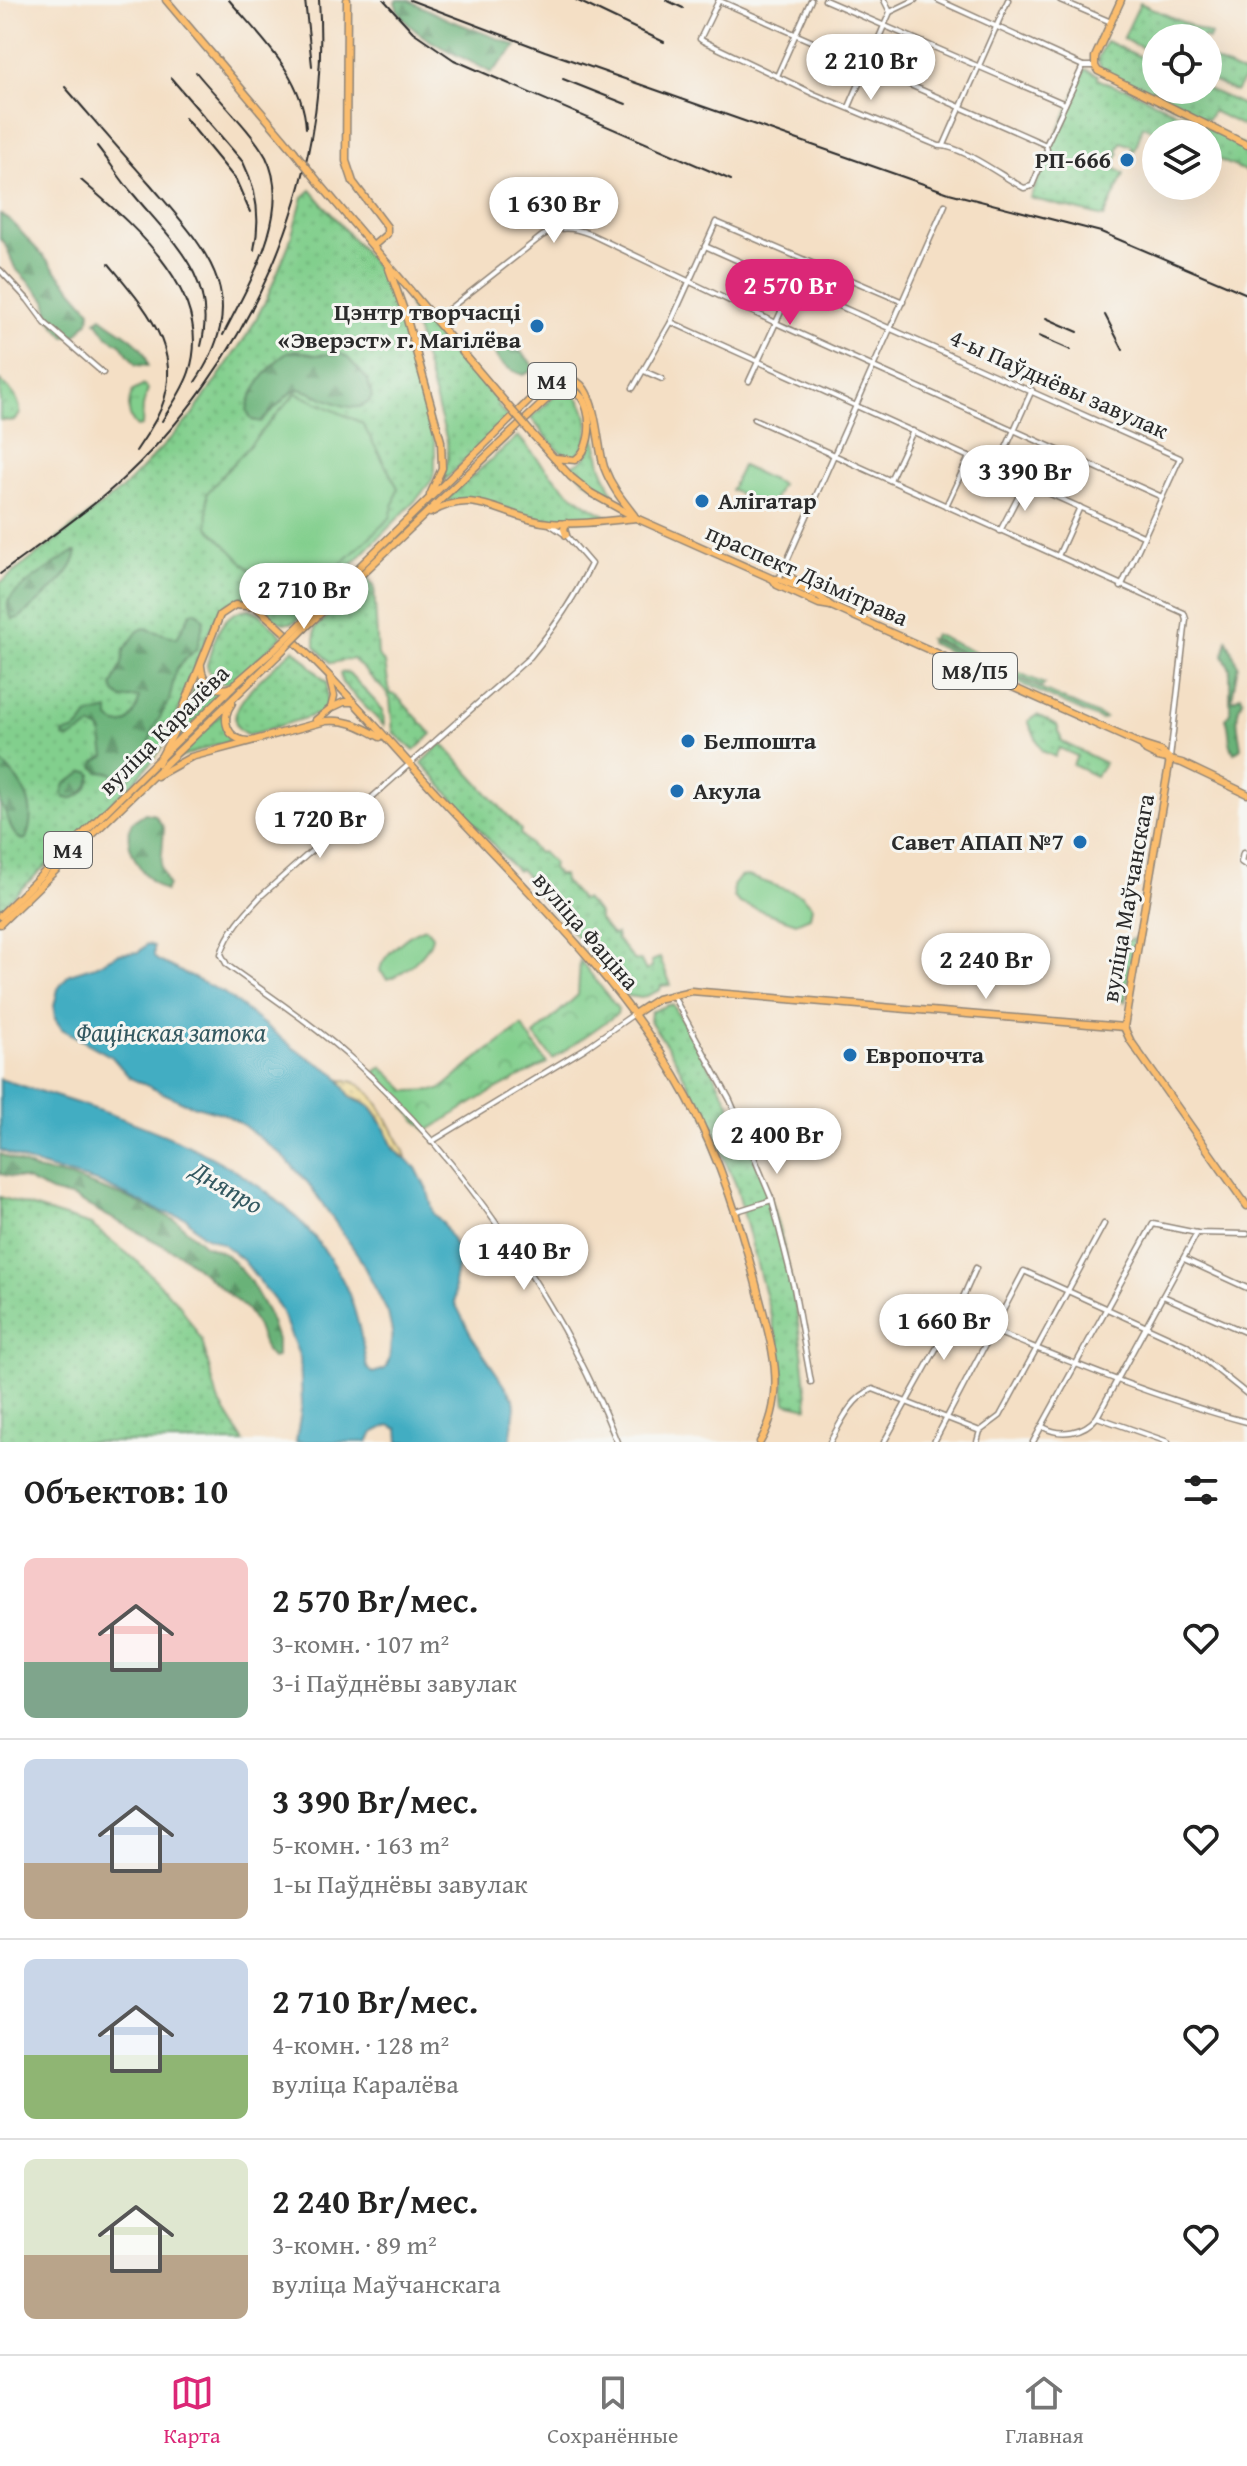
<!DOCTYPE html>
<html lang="ru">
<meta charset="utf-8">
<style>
:root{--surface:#fff;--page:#f6f6f6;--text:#222;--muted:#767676;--line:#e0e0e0;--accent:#db2777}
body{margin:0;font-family:"Gentium Book Plus",serif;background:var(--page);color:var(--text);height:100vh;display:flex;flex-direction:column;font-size:30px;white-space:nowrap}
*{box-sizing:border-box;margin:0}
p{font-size:26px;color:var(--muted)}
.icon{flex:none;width:44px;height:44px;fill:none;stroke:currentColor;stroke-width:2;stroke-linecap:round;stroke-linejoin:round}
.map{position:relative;height:1442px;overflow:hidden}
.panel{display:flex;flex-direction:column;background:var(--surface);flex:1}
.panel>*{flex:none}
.controls{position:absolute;left:1142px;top:24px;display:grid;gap:16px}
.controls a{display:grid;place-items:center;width:80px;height:80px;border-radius:50%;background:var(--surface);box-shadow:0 8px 32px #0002;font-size:40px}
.price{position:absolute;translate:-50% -68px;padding:0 18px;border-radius:28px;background:#fff;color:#222;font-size:26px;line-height:52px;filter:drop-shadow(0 2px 4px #0008)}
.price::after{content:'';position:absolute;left:50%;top:48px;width:24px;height:18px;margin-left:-12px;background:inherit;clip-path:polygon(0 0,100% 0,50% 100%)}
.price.on{background:var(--accent);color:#fff}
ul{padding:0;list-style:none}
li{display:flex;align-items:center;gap:24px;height:200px;padding:0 24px}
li+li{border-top:2px solid var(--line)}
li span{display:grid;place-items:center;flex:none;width:224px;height:160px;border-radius:12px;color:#555}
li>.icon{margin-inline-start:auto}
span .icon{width:96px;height:96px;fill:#fffc;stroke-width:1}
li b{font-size:34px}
h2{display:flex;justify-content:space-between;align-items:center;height:96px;padding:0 24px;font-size:34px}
.tabs{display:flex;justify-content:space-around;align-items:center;height:112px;border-top:2px solid var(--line);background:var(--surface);font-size:22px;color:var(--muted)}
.tabs a{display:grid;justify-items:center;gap:4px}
.tabs .on{color:var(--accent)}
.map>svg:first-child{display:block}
</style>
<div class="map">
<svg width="1247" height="1442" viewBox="0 0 1247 1442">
<defs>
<pattern id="grass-dots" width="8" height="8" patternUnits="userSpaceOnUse" patternTransform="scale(2)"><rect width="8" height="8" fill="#82cf8d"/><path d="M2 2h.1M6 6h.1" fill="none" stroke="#70b27a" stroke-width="1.8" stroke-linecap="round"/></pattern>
<pattern id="forest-firs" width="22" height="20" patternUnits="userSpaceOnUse" patternTransform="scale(2)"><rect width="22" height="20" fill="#69b278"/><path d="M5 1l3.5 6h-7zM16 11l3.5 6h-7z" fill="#579163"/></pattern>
<pattern id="wetland-marsh" width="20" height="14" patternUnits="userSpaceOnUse" patternTransform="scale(2)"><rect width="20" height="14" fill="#82cf8d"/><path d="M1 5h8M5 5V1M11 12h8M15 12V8" fill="none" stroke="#70b27a"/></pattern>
<pattern id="sand-dots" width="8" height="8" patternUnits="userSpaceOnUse" patternTransform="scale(2)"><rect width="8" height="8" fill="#eeda9e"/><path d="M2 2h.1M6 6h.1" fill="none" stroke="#cb8" stroke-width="1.8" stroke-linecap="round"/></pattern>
<pattern id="park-crowns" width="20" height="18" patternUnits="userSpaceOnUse" patternTransform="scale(2)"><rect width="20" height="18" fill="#82cf8d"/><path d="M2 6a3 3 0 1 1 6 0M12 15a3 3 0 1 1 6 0" fill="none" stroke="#70b27a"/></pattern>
</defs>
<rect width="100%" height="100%" fill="#f6f6f2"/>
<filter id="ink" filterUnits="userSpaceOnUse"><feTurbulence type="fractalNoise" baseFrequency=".0125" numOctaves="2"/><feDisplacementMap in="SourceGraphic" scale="16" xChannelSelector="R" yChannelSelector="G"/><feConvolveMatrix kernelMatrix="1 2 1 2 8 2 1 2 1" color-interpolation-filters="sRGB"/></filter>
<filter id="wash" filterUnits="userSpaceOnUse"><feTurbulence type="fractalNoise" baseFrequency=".006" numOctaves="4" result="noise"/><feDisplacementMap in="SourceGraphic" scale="32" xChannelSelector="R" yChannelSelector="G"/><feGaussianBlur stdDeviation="1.8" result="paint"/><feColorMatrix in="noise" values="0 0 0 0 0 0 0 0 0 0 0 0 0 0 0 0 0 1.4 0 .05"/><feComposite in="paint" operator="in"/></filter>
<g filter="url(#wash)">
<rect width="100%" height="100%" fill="#f4dfc5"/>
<g fill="url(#grass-dots)" stroke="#567d5c" stroke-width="2">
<path d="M1140 3 1211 35 1208 41V38H1156V54L1123 39Z"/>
<path d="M1106 41 1156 64V90L1208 89 1247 107V128L1213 111 1208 119H1202L1104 72 1097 60Z"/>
<path d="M1208 58 1246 75 1236 92 1208 79Z"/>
<path d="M1085 69 1098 75V79C1107 83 1115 88 1126 88L1247 147V172L1208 155V134H1162L1143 126 1135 150H1132V146L1121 142 1117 151 1119 153 1114 167 1124 174 1104 217 1030 198Z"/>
<path d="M311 190 385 277 394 296 435 444V470L432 480 417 499 296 621C270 634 256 585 226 605 207 618 180 717 164 744 147 772 121 794 98 816 65 847 33 878 0 909V583L121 490 190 418 249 332 267 298 289 244 303 197Z"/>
<path d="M407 296 499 403 497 405 508 418 442 483 448 458 447 441Z"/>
<path d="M0 381C11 390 21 399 20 414L14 421 0 420Z"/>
<path d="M570 392C585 399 590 422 587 438 586 444 581 450 578 455L568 458 553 445 531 418 558 393Z"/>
<path d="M594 430 601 465 615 499 586 481 571 466C590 459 592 449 594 430Z"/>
<path d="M518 436C550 473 565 496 611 518L546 521 470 499 443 502Z"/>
<path d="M368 579 374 586 378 656 385 663 390 694 396 695 432 734 414 751 393 732 390 699 386 692 353 659 331 663 315 646V628Z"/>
<path d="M250 609 259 613 282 636 236 680C222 688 210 680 207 665 213 641 221 610 250 609Z"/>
<path d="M934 634 1044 684H1045L1042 687 932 638Z"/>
<path d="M929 639 1105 718 1101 720 930 643Z"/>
<path d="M294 649 327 683V705L322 713 249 735C205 718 278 664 294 649Z"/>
<path d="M343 672 349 673 383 710 384 726 342 683 340 673Z"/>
<path d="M200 673 212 689 221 692V696L170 747Z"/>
<path d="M223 712 225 730 237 741 215 745 176 759Z"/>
<path d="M1037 715 1057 725 1062 742 1105 763 1096 776 1073 765 1077 756 1059 748 1055 757 1042 751 1028 721Z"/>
<path d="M442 743 521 830 520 834 538 853 542 852 553 863 552 868 558 875H563L564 881 581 900 585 899 599 914V920L612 935 616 934 617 940 634 960 641 961 646 971 652 967 651 961 660 958 671 985 661 986 660 990 642 998 628 996 606 969 602 955 595 947 582 942 531 887 534 884 520 869 517 871 509 863 422 763Z"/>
<path d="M1135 938 1125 1002 1118 998 1127 941Z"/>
<path d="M668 1005H673C712 1069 750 1135 773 1208 793 1271 802 1343 808 1408L786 1403 780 1351 736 1185 703 1111 671 1052 650 1021 651 1012Z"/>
<path d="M0 1197 91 1225 138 1262 180 1305 202 1341 218 1400 244 1442H0Z"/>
</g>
<g fill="url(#forest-firs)" stroke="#4a6e52" stroke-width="2">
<path d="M397 0H408L447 19 517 46 491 73C464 55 404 38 395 2Z"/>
<path d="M0 214 11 221 43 256 90 310 89 321 74 337H65L51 321 46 300 15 268 4 242 0 239Z"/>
<path d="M101 317C120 333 145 340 148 366L136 365 121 345 107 336 96 321Z"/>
<path d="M506 340 513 341C518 353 529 356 533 367L530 372 523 375C510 370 492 362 494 345Z"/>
<path d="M295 350 315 355 340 353 348 358 368 380 372 397C358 423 319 392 299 389L289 394 261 422 252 420 247 411C249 392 276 354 295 350Z"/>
<path d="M73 552H76C77 573 36 603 19 618L12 619C9 613 6 607 9 600 16 588 59 561 73 552Z"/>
<path d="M194 611 200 614 204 621 197 648 176 669 169 701 153 730 145 758 125 783 118 785 112 773 99 772 94 767 95 762 105 756 101 730 92 726 69 739 64 737 63 733C77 732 81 726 88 715L109 710V719C125 735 138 713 139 697L122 699 115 693 112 686 122 664 124 650 138 631 144 628 177 638 190 614Z"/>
<path d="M1227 640 1238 665 1232 698 1233 700 1241 695 1243 700C1233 713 1239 732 1241 748L1234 753C1227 742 1231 730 1226 719L1230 712V669L1223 655Z"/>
<path d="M0 761C23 782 39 806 26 839L22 840C7 832 11 815 0 804Z"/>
<path d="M84 772H90L92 775C89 788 79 801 65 798L62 793 65 784Z"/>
<path d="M145 813 155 815 164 828 161 867 168 885 165 891C144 881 120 844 132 822Z"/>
<path d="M0 1154 36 1170 70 1177 131 1199 177 1221 204 1245 227 1255 249 1279 268 1313 277 1340V1357L272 1358 266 1351 255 1322 246 1309 183 1256 74 1198 51 1192 27 1180 0 1174Z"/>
</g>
<path fill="url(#wetland-marsh)" stroke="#567d5c" stroke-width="2" d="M144 385 148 389 143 406 142 426 137 427C127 418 127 403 133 391Z"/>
<path fill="url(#sand-dots)" stroke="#8c8264" stroke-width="2" d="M341 1080C372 1079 386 1118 398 1140 401 1147 405 1150 406 1158 385 1147 387 1120 369 1105 354 1093 351 1104 341 1080Z"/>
<g fill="url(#park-crowns)" stroke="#567d5c" stroke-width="2">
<path d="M580 960 618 1009 617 1014 553 1059 534 1035 578 995Z"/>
<path d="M522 1026 547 1063 484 1096 427 1131 404 1107 405 1103 375 1072 382 1067 407 1091 440 1090 478 1058Z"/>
</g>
<g fill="#82cf8d" stroke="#567d5c" stroke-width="2">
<path d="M296 393 362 423 398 488 390 518 325 579 257 577 208 527 207 493Z"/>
<path d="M742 466 781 484 770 508 731 490Z"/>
<path d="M748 876 802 895 812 906 810 917 796 923 739 903 734 897 733 886 740 877Z"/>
<path d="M426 928 432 935C432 951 402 976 387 979L380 971C381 956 411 931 426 928Z"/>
</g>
<path fill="#43adc2" stroke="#376c76" stroke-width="2" d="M147 944 154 946V956L157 960 224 993 295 1049 336 1074 351 1098 370 1106 383 1125 394 1150 416 1168 428 1192 434 1214 443 1223 458 1251 459 1259 454 1283 455 1303 472 1337 514 1399 515 1407 510 1442H399L398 1429 389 1425 373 1433 368 1442H296L302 1404 300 1358 280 1308 244 1261 223 1244 202 1235 186 1218 162 1212 100 1183 30 1163 0 1150V1079C122 1117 286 1160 345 1285 357 1311 362 1340 367 1368L373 1373 385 1369 389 1360 392 1332 388 1313 358 1255 308 1183 282 1155 243 1125 224 1114 185 1103 130 1078 112 1057 62 1029 55 1019 54 1006 58 989 69 974 95 966 118 954 139 952Z"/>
</g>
<g filter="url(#ink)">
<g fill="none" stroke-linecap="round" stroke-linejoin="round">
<defs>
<g id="minor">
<path d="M719 0 700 39 703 41 814 94 939 146C959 144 1004 178 1024 188L1032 186 1047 150 1046 145 1083 66"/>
<path d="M825 0 1065 104"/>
<path d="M884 0 890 12"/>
<path d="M938 0 1083 66H1095"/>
<path d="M1060 0 1111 22"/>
<path d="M720 1 1046 145"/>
<path d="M777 76 811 0"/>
<path d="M849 107 890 12 915 0"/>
<path d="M944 145 1008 0"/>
<path d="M705 246 1180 458 1121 587"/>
<path d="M0 270 28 300 45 323 103 373"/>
<path d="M435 320 542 236C559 226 572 227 590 234L776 323 1162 497"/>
<path d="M671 322 1143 536"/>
<path d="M644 371 662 379"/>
<path d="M749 381 805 260"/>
<path d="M633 388 671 322 716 222 903 302"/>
<path d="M754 419 1184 613 1186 619 1170 758"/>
<path d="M996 470 1032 390"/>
<path d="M890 480 913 431"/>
<path d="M946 506 969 457"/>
<path d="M551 525 566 535 591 564C574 599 555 627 530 657L262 895C246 912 228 931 221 954L227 965C270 996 314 1025 353 1060 461 1157 564 1307 617 1442"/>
<path d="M1000 531 1025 483"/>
<path d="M1058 556 1080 507"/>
<path d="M779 579 945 205"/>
<path d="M1243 853 1241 862 1247 866"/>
<path d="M673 996 730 1100 772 1200 794 1288 811 1382"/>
<path d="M431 1142 584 1049 634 1014"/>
<path d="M737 1211 772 1200"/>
<path d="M1184 1259 1247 1288"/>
<path d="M1163 1296 1247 1333"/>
<path d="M955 1315C1048 1353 1151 1397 1247 1422"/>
<path d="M1097 1417 1168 1442"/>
<path d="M1043 1427C1061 1437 1084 1433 1097 1417L1197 1233"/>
<path d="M830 1442C841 1422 851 1398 873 1389L980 1431"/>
<path d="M884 1442 955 1315 976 1268"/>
<path d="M934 1442 1024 1271 1186 1345 1247 1394"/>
<path d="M977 1442 980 1431 1000 1416 1104 1224"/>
<path d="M1033 1442 1153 1224 1197 1233 1247 1234"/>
</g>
<g id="major">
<path d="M166 0 294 151"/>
<path d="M347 0 346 161 353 182 387 227V234L373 246"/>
<path d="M1121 0 1095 57V66L1098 71 1247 145"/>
<path d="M320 184 504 401"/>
<path d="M389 269 406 316 441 441 442 468 430 495"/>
<path d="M533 435 571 477 591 493 636 518 773 579 777 585 819 604 831 606 1120 735 1142 745 1146 751 1158 757 1182 763 1247 794"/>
<path d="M430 513C478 485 503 519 549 523 578 525 608 521 636 518"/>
<path d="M566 535 564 529 566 523"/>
<path d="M784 565 788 576 817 593"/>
<path d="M773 579H779L819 596 831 606"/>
<path d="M301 624 541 389C598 349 594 435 604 467 611 486 622 500 634 515"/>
<path d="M305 628 548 398C589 363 602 443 575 460L555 458"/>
<path d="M201 666C202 682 215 693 231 687"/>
<path d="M232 703C220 719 227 740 248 741"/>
<path d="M331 708 344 702H352"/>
<path d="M316 720 331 708 334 696 330 680"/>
<path d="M1142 745 1161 751 1170 759"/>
<path d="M158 763 173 734 220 615 235 605 256 607C322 662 379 731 437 794 525 889 625 982 687 1097 721 1160 741 1226 759 1296 772 1346 788 1394 760 1442"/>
<path d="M157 776 191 757 326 721C348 719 362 727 380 737"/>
<path d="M0 916 234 685 274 650"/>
<path d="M0 924 278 655"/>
<path d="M634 1014 657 999 691 991 1124 1027 1170 759"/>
<path d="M1124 1027 1130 1040 1247 1206"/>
</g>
</defs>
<use href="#minor" stroke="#908578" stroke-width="7"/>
<use href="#major" stroke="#908578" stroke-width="9"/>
<use href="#minor" stroke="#fff" stroke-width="4"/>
<use href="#major" stroke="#fbbd6e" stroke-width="6"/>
<g stroke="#2b2b2b" stroke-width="2">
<path d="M229 0C261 38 303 76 306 128"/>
<path d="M305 0 312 66"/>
<path d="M384 0 413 32 454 60 731 180"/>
<path d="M410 0 545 51 949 193 1101 232 1247 294"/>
<path d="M576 0 664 42"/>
<path d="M666 0 683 8"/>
<path d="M196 72C216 97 251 130 266 157 294 212 248 285 223 335"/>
<path d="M171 78 243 162C257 190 261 219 254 250"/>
<path d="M563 79 626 104"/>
<path d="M65 87C93 119 121 152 150 184 206 250 254 295 195 382"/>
<path d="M185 118 236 180 250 212"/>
<path d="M97 146C110 162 120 180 134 195 173 242 218 279 201 346"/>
<path d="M81 180C134 226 215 293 189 372 183 390 171 406 162 421"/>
<path d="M109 264C147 310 190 356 156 419 150 430 143 441 136 451"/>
<path d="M1105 315 1123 350"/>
<path d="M1046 318 1078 332"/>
<path d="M1039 336 1071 350"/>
<path d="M0 574C38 545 80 518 115 486 249 366 332 181 319 0"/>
</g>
<defs>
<g id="major-bridge">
<path d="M294 151 320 184"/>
<path d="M504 401 533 435"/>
<path d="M274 650 301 624"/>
<path d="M278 655 305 628"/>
</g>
</defs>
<use href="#major-bridge" stroke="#908578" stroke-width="9" stroke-linecap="butt"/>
<use href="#major-bridge" stroke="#fbbd6e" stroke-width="6"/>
</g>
</g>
<g fill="#1f6fb2" stroke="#f6f6f2" stroke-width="3">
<circle cx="1127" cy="160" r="8"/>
<circle cx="537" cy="326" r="8"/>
<circle cx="702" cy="501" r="8"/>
<circle cx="688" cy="741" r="8"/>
<circle cx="677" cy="791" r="8"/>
<circle cx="1080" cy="842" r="8"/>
<circle cx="850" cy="1055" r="8"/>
</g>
<g text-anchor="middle" stroke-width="6" stroke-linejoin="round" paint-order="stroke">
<g fill="#f6f6f2" stroke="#686867" stroke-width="2">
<rect x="528" y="363" width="48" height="36" rx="6"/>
<rect x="933" y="653" width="84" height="36" rx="6"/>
<rect x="44" y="832" width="48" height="36" rx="6"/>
</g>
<g font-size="22" font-weight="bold" fill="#2b2b2b">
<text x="552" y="389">М4</text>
<text x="975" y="679">М8/П5</text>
<text x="68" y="858">М4</text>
</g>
<g font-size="24" font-weight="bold" fill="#2b2b2b" stroke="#f6f6f2" text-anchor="start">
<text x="1111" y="168" text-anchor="end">РП-666</text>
<text x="521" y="320" text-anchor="end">Цэнтр творчасці<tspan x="521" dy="28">«Эверэст» г. Магілёва</tspan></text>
<text x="718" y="509">Алігатар</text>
<text x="704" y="749">Белпошта</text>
<text x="693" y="799">Акула</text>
<text x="1064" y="850" text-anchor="end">Савет АПАП №7</text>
<text x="866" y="1063">Европочта</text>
</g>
<g font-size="24" fill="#2b2b2b" stroke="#f6f6f2">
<text transform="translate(1059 384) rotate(24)" y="8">4-ы Паўднёвы завулак</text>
<text transform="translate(807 575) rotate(24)" y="8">праспект Дзімітрава</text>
<text transform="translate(164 730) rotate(-45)" y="8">вуліца Каралёва</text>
<text transform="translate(1128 898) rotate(-80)" y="8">вуліца Маўчанскага</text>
<text transform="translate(586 931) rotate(49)" y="8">вуліца Фаціна</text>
</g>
<g font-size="26" font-style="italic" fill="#335860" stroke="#f6f6f2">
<text x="171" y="1041">Фацінская затока</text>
<text transform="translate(227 1187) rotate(31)" y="9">Дняпро</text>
</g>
</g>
</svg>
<div class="controls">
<a><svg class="icon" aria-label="locate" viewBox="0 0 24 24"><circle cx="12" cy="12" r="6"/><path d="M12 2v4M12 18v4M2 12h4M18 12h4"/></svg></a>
<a><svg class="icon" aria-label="layers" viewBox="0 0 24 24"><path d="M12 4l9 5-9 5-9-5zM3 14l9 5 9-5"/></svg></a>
</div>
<b class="price" style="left:871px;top:102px">2 210 Br</b>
<b class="price" style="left:554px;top:245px">1 630 Br</b>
<b class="price on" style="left:790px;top:327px">2 570 Br</b>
<b class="price" style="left:1025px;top:513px">3 390 Br</b>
<b class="price" style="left:304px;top:631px">2 710 Br</b>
<b class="price" style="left:320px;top:860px">1 720 Br</b>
<b class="price" style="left:986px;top:1001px">2 240 Br</b>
<b class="price" style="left:777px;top:1176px">2 400 Br</b>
<b class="price" style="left:524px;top:1292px">1 440 Br</b>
<b class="price" style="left:944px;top:1362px">1 660 Br</b>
</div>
<section class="panel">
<h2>Объектов: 10<svg class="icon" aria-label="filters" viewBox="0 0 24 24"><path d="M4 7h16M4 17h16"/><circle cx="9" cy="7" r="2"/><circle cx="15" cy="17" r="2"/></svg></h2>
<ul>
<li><span style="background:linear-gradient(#f6c9c9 65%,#7fa58c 0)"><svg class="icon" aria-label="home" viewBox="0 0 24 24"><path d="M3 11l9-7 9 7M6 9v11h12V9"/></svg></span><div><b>2 570 Br/мес.</b><p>3-комн. · 107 m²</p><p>3-і Паўднёвы завулак</p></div><svg class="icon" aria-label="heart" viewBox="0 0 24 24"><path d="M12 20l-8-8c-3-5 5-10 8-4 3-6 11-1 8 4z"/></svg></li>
<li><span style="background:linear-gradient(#c9d6e8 65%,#b9a48a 0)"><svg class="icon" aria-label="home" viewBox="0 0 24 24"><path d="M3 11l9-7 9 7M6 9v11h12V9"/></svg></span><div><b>3 390 Br/мес.</b><p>5-комн. · 163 m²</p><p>1-ы Паўднёвы завулак</p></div><svg class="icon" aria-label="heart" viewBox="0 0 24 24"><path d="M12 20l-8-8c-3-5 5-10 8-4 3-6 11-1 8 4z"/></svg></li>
<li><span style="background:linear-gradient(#c9d6e8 60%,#8fb573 0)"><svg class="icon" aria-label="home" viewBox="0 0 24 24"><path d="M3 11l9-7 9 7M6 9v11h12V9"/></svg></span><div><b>2 710 Br/мес.</b><p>4-комн. · 128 m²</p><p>вуліца Каралёва</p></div><svg class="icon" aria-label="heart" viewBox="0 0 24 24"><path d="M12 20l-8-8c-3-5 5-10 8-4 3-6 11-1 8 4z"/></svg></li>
<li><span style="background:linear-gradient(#dfe7d0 60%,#b9a48a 0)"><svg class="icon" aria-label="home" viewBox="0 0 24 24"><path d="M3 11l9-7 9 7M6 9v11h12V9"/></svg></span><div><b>2 240 Br/мес.</b><p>3-комн. · 89 m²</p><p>вуліца Маўчанскага</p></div><svg class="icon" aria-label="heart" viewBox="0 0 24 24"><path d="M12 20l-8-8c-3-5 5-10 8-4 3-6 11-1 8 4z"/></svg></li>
</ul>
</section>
<nav class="tabs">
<a class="on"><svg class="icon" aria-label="map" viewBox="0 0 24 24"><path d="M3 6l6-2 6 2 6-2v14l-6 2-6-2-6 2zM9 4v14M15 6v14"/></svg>Карта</a>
<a><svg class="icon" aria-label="saved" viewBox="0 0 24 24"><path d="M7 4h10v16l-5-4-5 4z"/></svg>Сохранённые</a>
<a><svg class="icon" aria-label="home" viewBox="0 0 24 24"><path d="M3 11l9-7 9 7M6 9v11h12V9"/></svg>Главная</a>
</nav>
